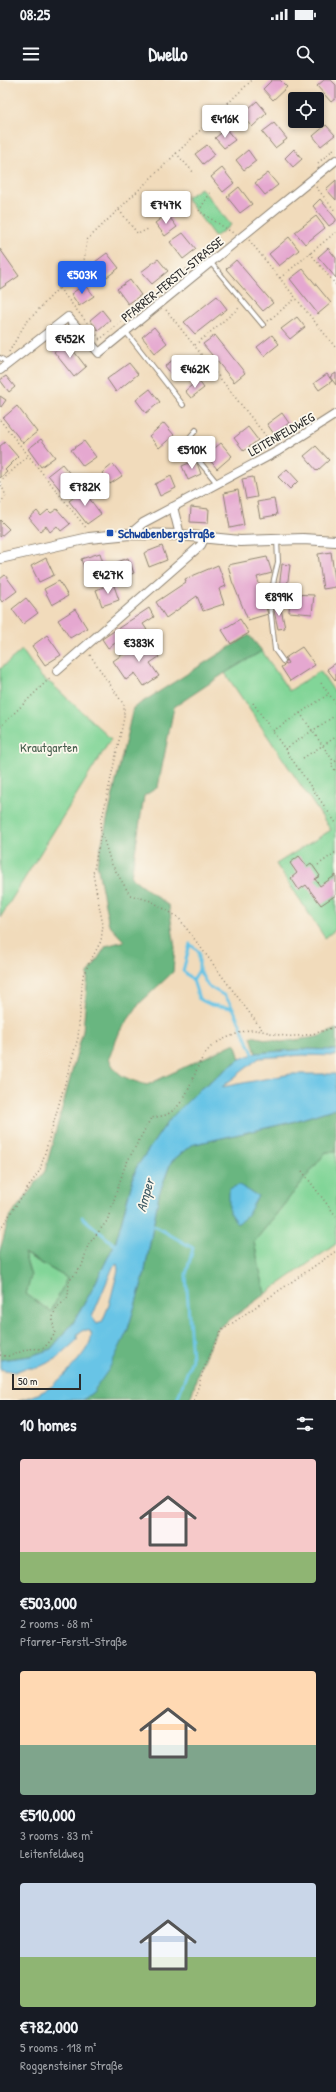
<!DOCTYPE html>
<meta charset="utf-8">
<style>
:root{--surface:#171b24;--page:#242831;--text:#f1f3f6;--muted:#9ea1a6;--accent:#2563eb}
body{margin:0;font-family:"Patrick Hand",sans-serif;background:var(--page);color:var(--text);height:100vh;display:flex;flex-direction:column;font-size:15px;white-space:nowrap}
*{box-sizing:border-box;margin:0}
p{font-size:13px;color:var(--muted)}
.icon{flex:none;width:22px;height:22px;fill:none;stroke:currentColor;stroke-width:2;stroke-linecap:round;stroke-linejoin:round}
.map{position:relative;height:1320px;overflow:hidden}
.sheet{display:flex;flex-direction:column;background:var(--surface);flex:1}
.sheet>*{flex:none}
.tools{position:absolute;left:288px;top:12px;display:grid;gap:8px}
.tools a{display:grid;place-items:center;width:36px;height:36px;border-radius:4px;background:var(--surface);box-shadow:0 2px 6px #0003;font-size:20px}
.scale{position:absolute;left:12px;bottom:10px;width:69px;box-sizing:border-box;padding-left:4px;border:2px solid #2b2b2b;border-top:0;font-size:11px;line-height:14px;white-space:nowrap;color:#2b2b2b;-webkit-text-stroke:3px #fbf7ec;paint-order:stroke}
.price{position:absolute;translate:-50% -34px;padding:0 9px;border-radius:4px;background:#fff;color:#222;font-size:13px;line-height:26px;filter:drop-shadow(0 1px 2px #0008)}
.price::after{content:'';position:absolute;left:50%;top:24px;width:12px;height:9px;margin-left:-6px;background:inherit;clip-path:polygon(0 0,100% 0,50% 100%)}
.price.current{background:var(--accent);color:#fff}
ul{padding:0;list-style:none}
li{display:grid;align-content:center;gap:8px;height:212px;padding:0 20px}
li span{display:grid;place-items:center;height:124px;border-radius:4px;color:#555}
li>.icon{margin-inline-start:auto}
span .icon{width:72px;height:72px;fill:#fffc;stroke-width:1}
li b{font-size:17px}
h2{display:flex;justify-content:space-between;align-items:center;height:48px;padding:0 20px;font-size:17px}
.status{display:flex;justify-content:space-between;align-items:center;height:28px;padding:0 20px;background:var(--surface);direction:ltr}
.status svg{height:11px;fill:currentColor}
header{display:flex;justify-content:space-between;align-items:center;height:52px;padding:0 20px;background:var(--surface);font-size:18px;font-weight:700}
.map>svg:first-child{display:block}
</style>
<div class="status"><b>08:25</b><svg viewBox="0 0 49 12"><path d="M0 12V9h3v3zM5 12V6h3v6zM10 12V3h3v9zM15 12V0h3v12zM26 1h20v11H26zM47 4h2v5h-2z"/></svg></div>
<header><svg class="icon" aria-label="menu" viewBox="0 0 24 24"><path d="M4 6h16M4 12h16M4 18h16"/></svg>Dwello<svg class="icon" aria-label="search" viewBox="0 0 24 24"><circle cx="10" cy="10" r="6"/><path d="M15 15l6 6"/></svg></header>
<div class="map">
<svg width="336" height="1320" viewBox="0 0 336 1320">
<rect width="100%" height="100%" fill="#fbf7ec"/>
<filter id="ink" filterUnits="userSpaceOnUse"><feTurbulence type="fractalNoise" baseFrequency=".025" numOctaves="2"/><feDisplacementMap in="SourceGraphic" scale="8" xChannelSelector="R" yChannelSelector="G"/><feConvolveMatrix kernelMatrix="1 2 1 2 8 2 1 2 1" color-interpolation-filters="sRGB"/></filter>
<filter id="wash" filterUnits="userSpaceOnUse"><feTurbulence type="fractalNoise" baseFrequency=".012" numOctaves="4" result="noise"/><feDisplacementMap in="SourceGraphic" scale="16" xChannelSelector="R" yChannelSelector="G"/><feGaussianBlur stdDeviation="0.9" result="paint"/><feColorMatrix in="noise" values="0 0 0 0 0 0 0 0 0 0 0 0 0 0 0 0 0 1.4 0 .05"/><feComposite in="paint" operator="in"/></filter>
<g filter="url(#wash)">
<rect width="100%" height="100%" fill="#f1dbbb"/>
<g fill="#82d598" stroke="#568062">
<path d="M201 108 231 145 215 157 186 118Z"/>
<path d="M22 570 41 597 53 605 111 659 0 838V589Z"/>
<path d="M262 571 289 611 320 591 336 614V849L325 858 276 784 331 750 225 593Z"/>
<path d="M326 1072H336V1164L265 1214 254 1162Z"/>
<path d="M23 1173 67 1198 51 1232 26 1214 31 1196Z"/>
</g>
<g fill="#69b680" stroke="#4a7056" fill-rule="evenodd">
<path d="M249 555 262 571 225 593 174 627 158 707 144 716 131 797 169 826 175 868 173 892 140 923 120 951 109 978C116 997 128 999 147 1005L235 963 240 979 200 1009 168 1041 136 1088 116 1161 92 1210 73 1243 51 1269 31 1276 0 1280V1170L9 1138 45 1091 83 951 88 894 106 866 124 861 109 845 97 784 133 628ZM24 1173 67 1198 51 1232 26 1214 31 1196Z"/>
<path d="M336 949V970L307 969 256 973 251 956 281 962 317 957Z"/>
<path d="M336 1028V1072H326L254 1162 265 1214 217 1249 200 1287 190 1320H83L93 1312 127 1252 144 1196 159 1114 171 1082 191 1065 292 1042Z"/>
</g>
<g fill="#68c4e6" stroke="#4a7888" fill-rule="evenodd">
<path d="M307 969 336 970V976L303 975 259 978 222 1007 291 994H336V1028L292 1042 191 1065 171 1082 159 1114 144 1196 127 1252 109 1289 93 1312 83 1320H18C30 1318 42 1313 52 1306 62 1298 99 1263 90 1251L84 1250 78 1253 77 1260 56 1279 37 1288H25L15 1292 0 1289V1280L31 1276 51 1269 73 1243 92 1210 116 1161 136 1088 168 1041 200 1009 240 979 256 973ZM117 1184 118 1190 109 1225 102 1242 97 1244 92 1237 113 1187Z"/>
<path d="M239 1105 258 1116 247 1136 237 1144 229 1132V1109Z"/>
</g>
<g fill="none" stroke-linecap="round" stroke-linejoin="round">
<g stroke="#68c4e6" stroke-width="3">
<path d="M190 864 199 872V890L208 906 225 916 233 928 254 976 253 977"/>
<path d="M190 864 183 891 193 900 199 919 211 925 232 928"/>
<path d="M193 900 199 890"/>
<path d="M82 1137 116 1166"/>
<path d="M151 1144 193 1168 186 1195 192 1279 177 1320"/>
</g>
</g>
<g id="blocks">
<g fill="#e5a8d0">
<path d="M272 0H280L287 7 273 20 263 9Z"/>
<path d="M324 0H331L336 5V18L331 22 317 6Z"/>
<path d="M257 21 267 33 252 47 241 35Z"/>
<path d="M295 27V38L290 31Z"/>
<path d="M274 43 287 59 275 68 262 52Z"/>
<path d="M326 45 335 55 321 66 313 56Z"/>
<path d="M226 49 235 60 224 68 215 58Z"/>
<path d="M207 65 215 74 203 84 195 74Z"/>
<path d="M294 69 302 79 293 87 285 78Z"/>
<path d="M248 70 256 81 244 90 236 80Z"/>
<path d="M222 88 234 103 223 112 211 97Z"/>
<path d="M268 93 278 105 265 115 255 103Z"/>
<path d="M336 100V120L326 109Z"/>
<path d="M239 107 252 124 240 133 227 117Z"/>
<path d="M320 119 336 139V141L329 146 313 126Z"/>
<path d="M167 134 177 147 165 156 155 143Z"/>
<path d="M316 136 325 148 305 164 295 152Z"/>
<path d="M183 153 196 169 183 179 170 162Z"/>
<path d="M289 157 299 170 279 186 269 174Z"/>
<path d="M328 168 336 178V198L318 177Z"/>
<path d="M0 169 19 196 0 209Z"/>
<path d="M107 173 119 188 107 197 95 182Z"/>
<path d="M158 179 168 191 152 204 141 192Z"/>
<path d="M236 180 273 223 263 231 226 189Z"/>
<path d="M303 189 331 223 318 234 290 199Z"/>
<path d="M130 200 141 215 128 224 117 209Z"/>
<path d="M85 204 94 216 79 226 71 214Z"/>
<path d="M217 216 227 229 195 254 184 242Z"/>
<path d="M102 230 110 240 98 250 90 240Z"/>
<path d="M297 237 305 247 290 259 281 249Z"/>
<path d="M154 247 167 263 155 273 142 257Z"/>
<path d="M215 255 245 293 234 302 203 264Z"/>
<path d="M272 255 279 264 264 276 257 267Z"/>
<path d="M66 261 86 287 74 297 54 272Z"/>
<path d="M178 276 189 291 176 300 165 286Z"/>
<path d="M129 283 138 294 116 312 107 299Z"/>
<path d="M336 293V305L330 297Z"/>
<path d="M327 294 332 301 319 310 314 303Z"/>
<path d="M6 296 15 307 9 312 0 300Z"/>
<path d="M198 300 204 308 191 318 185 311Z"/>
<path d="M150 309 160 322 146 333 136 320Z"/>
<path d="M0 316 6 320 1 327 0 326Z"/>
<path d="M17 326 37 352 23 363 3 338Z"/>
<path d="M282 333 289 343 274 354 267 344Z"/>
<path d="M164 343 174 355 159 368 149 356Z"/>
<path d="M248 347 258 360 244 371 234 358Z"/>
<path d="M41 359 55 377 41 387 28 369Z"/>
<path d="M84 361 96 377 83 386 71 370Z"/>
<path d="M5 362 18 377 5 390 7 392 0 398V366Z"/>
<path d="M221 363 232 376 217 389 206 375Z"/>
<path d="M316 366 329 380 317 391 304 376Z"/>
<path d="M196 380 201 394 188 400 182 386Z"/>
<path d="M62 384 76 401 62 412 48 395Z"/>
<path d="M113 384 122 396 110 404 102 393Z"/>
<path d="M287 389 298 401 290 409 278 397Z"/>
<path d="M171 396 176 408 160 416 155 404Z"/>
<path d="M253 397 257 417 246 419 242 399Z"/>
<path d="M83 410 101 434 87 444 69 421Z"/>
<path d="M238 410 244 445 230 448 224 413Z"/>
<path d="M274 419 277 435 260 438 257 422Z"/>
<path d="M191 427 209 429 208 443 190 442Z"/>
<path d="M57 429 70 444 61 451 57 446 50 452 46 446 40 451 29 438 37 431 41 436 48 430 51 433Z"/>
<path d="M0 440 9 449 0 457Z"/>
<path d="M162 466 167 480 149 487 144 473Z"/>
<path d="M331 472 336 507 323 509 318 474Z"/>
<path d="M100 473 105 489 86 495 81 479Z"/>
<path d="M267 477 272 493 257 497 268 534 248 540 232 501 228 485Z"/>
<path d="M46 478 54 495 39 502 31 486Z"/>
<path d="M128 478 134 493 121 498 115 483Z"/>
<path d="M282 484 290 485 287 508H279Z"/>
<path d="M218 485 226 506 219 509 224 524 203 531 197 516 166 538 156 522 186 502 185 499Z"/>
<path d="M5 495 17 511 2 522 0 519V499Z"/>
<path d="M59 501 68 516 52 525 44 509Z"/>
<path d="M113 503 119 520 102 526 96 510Z"/>
<path d="M290 514 314 515 312 534 289 532Z"/>
<path d="M26 518 38 533 23 544 12 529Z"/>
<path d="M280 524 285 548 278 549 273 526Z"/>
<path d="M149 528 154 537 143 544 147 550 123 565 120 560 108 568 102 559Z"/>
<path d="M75 529 87 548 70 558 58 540Z"/>
<path d="M240 539 249 553 231 564 222 550Z"/>
<path d="M47 555 61 575 45 585 32 566Z"/>
<path d="M146 558 159 577 150 583 159 596 144 606 135 593 126 600 113 581Z"/>
<path d="M302 567 315 585 290 601 281 587 288 583 285 578Z"/>
<path d="M336 583V601L327 589Z"/>
<path d="M299 776 307 786 311 783 320 796 315 799 320 806 336 795V815L321 825 306 805 299 810 291 798 297 793 290 783Z"/>
</g>
</g>
</g>
<g filter="url(#ink)">
<use href="#blocks" fill-opacity="0" stroke="#8e8373" stroke-width="1"/>
<g fill="none" stroke-linecap="round" stroke-linejoin="round">
<defs>
<g id="service">
<path d="M211 183 263 245"/>
<path d="M126 252 183 325"/>
<path d="M0 278 7 282"/>
<path d="M196 350 190 357V370L217 403"/>
<path d="M277 459 278 482 274 499 270 526 275 570 283 581"/>
</g>
<g id="minor">
<path d="M0 290 68 237 99 273 336 80"/>
<path d="M173 427 180 455"/>
<path d="M130 454 143 443 278 371 336 334"/>
<path d="M57 591 201 465 205 457"/>
</g>
<path id="tertiary" d="M0 478 89 458 130 454 180 455 240 461 303 459 336 461"/>
</defs>
<use href="#service" stroke="#8e8373" stroke-width="6"/>
<use href="#minor" stroke="#8e8373" stroke-width="10"/>
<use href="#tertiary" stroke="#8e8373" stroke-width="12"/>
<g stroke="#8e8373" stroke-width="1.5" stroke-dasharray="1 3" stroke-linecap="butt">
<path d="M228 22 241 38 242 43"/>
<path d="M176 73 194 93"/>
<path d="M318 83 336 67"/>
<path d="M316 107 336 132"/>
<path d="M210 113 199 131 233 153"/>
<path d="M119 130 138 154 148 149"/>
<path d="M249 160 336 268"/>
<path d="M310 173 336 205"/>
<path d="M81 185 95 203 100 205"/>
<path d="M280 198 336 152"/>
<path d="M59 208 100 259"/>
<path d="M166 230 273 365"/>
<path d="M268 241 296 218"/>
<path d="M99 260 206 173"/>
<path d="M195 265 240 227"/>
<path d="M9 272 25 244 84 181 87 160 252 0"/>
<path d="M0 340 87 449"/>
<path d="M0 423 6 416 0 402 28 376"/>
<path d="M90 575 124 625V638L100 748 111 783 130 815 151 821 178 837 263 951"/>
<path d="M321 603 336 624"/>
<path d="M253 623 336 743"/>
<path d="M300 633 334 682"/>
<path d="M0 647 51 597"/>
<path d="M273 651 329 614"/>
<path d="M285 669 336 635"/>
<path d="M303 678 336 657"/>
<path d="M336 681 331 684 336 692"/>
<path d="M318 785 336 772"/>
<path d="M302 1091 336 1136"/>
<path d="M0 1149 40 1090 78 958 83 895 101 861 103 845 93 794 101 753"/>
<path d="M0 1275C14 1279 19 1270 30 1269 35 1268 39 1270 43 1268 48 1265 52 1258 55 1253 50 1233 54 1231 68 1217L69 1201 82 1186 88 1165 107 1141 125 1086 151 1038C156 1037 164 1036 168 1034 197 1016 191 977 218 962 223 959 243 951 249 950 261 949 274 955 286 956 304 957 319 953 336 946"/>
<path d="M194 1320 204 1288 221 1251 336 1171"/>
</g>
<use href="#service" stroke="#fff" stroke-width="4"/>
<use href="#minor" stroke="#fff" stroke-width="8"/>
<use href="#tertiary" stroke="#fff" stroke-width="10"/>
</g>
</g>
<rect fill="#1a4fb4" stroke="#fbf7ec" stroke-width="1.5" x="106" y="449" width="8" height="8" rx="2"/>
<g text-anchor="middle" stroke-width="3.5" stroke-linejoin="round" paint-order="stroke">
<g font-size="13" fill="#2b2b2b" stroke="#fbf7ec">
<text transform="translate(172 199) rotate(-39)" y="5">PFARRER-FERSTL-STRASSE</text>
<text transform="translate(281 354) rotate(-30)" y="5">LEITENFELDWEG</text>
</g>
<g font-size="13" font-weight="bold" fill="#164399" stroke="#fbf7ec" text-anchor="start">
<text x="118" y="458">Schwabenbergstraße</text>
</g>
<g font-size="13" fill="#455e4c" stroke="#fbf7ec">
<text x="49" y="672">Krautgarten</text>
</g>
<g font-size="14" font-style="italic" fill="#3d5963" stroke="#fbf7ec">
<text transform="translate(145 1115) rotate(-74)" y="5">Amper</text>
</g>
</g>
</svg>
<div class="tools">
<a><svg class="icon" aria-label="locate" viewBox="0 0 24 24"><circle cx="12" cy="12" r="6"/><path d="M12 2v4M12 18v4M2 12h4M18 12h4"/></svg></a>
</div>
<div class="scale">50 m</div>
<b class="price" style="left:225px;top:59px">€416K</b>
<b class="price" style="left:166px;top:145px">€747K</b>
<b class="price current" style="left:82px;top:215px">€503K</b>
<b class="price" style="left:70px;top:279px">€452K</b>
<b class="price" style="left:195px;top:309px">€462K</b>
<b class="price" style="left:192px;top:390px">€510K</b>
<b class="price" style="left:85px;top:427px">€782K</b>
<b class="price" style="left:108px;top:515px">€427K</b>
<b class="price" style="left:279px;top:537px">€899K</b>
<b class="price" style="left:139px;top:583px">€383K</b>
</div>
<section class="sheet">
<h2>10 homes<svg class="icon" aria-label="filters" viewBox="0 0 24 24"><path d="M4 7h16M4 17h16"/><circle cx="9" cy="7" r="2"/><circle cx="15" cy="17" r="2"/></svg></h2>
<ul>
<li><span style="background:linear-gradient(#f6c9c9 75%,#8fb573 0)"><svg class="icon" aria-label="home" viewBox="0 0 24 24"><path d="M3 11l9-7 9 7M6 9v11h12V9"/></svg></span><div><b>€503,000</b><p>2 rooms · 68 m²</p><p>Pfarrer-Ferstl-Straße</p></div></li>
<li><span style="background:linear-gradient(#ffd9b3 60%,#7fa58c 0)"><svg class="icon" aria-label="home" viewBox="0 0 24 24"><path d="M3 11l9-7 9 7M6 9v11h12V9"/></svg></span><div><b>€510,000</b><p>3 rooms · 83 m²</p><p>Leitenfeldweg</p></div></li>
<li><span style="background:linear-gradient(#c9d6e8 60%,#8fb573 0)"><svg class="icon" aria-label="home" viewBox="0 0 24 24"><path d="M3 11l9-7 9 7M6 9v11h12V9"/></svg></span><div><b>€782,000</b><p>5 rooms · 118 m²</p><p>Roggensteiner Straße</p></div></li>
</ul>
</section>
